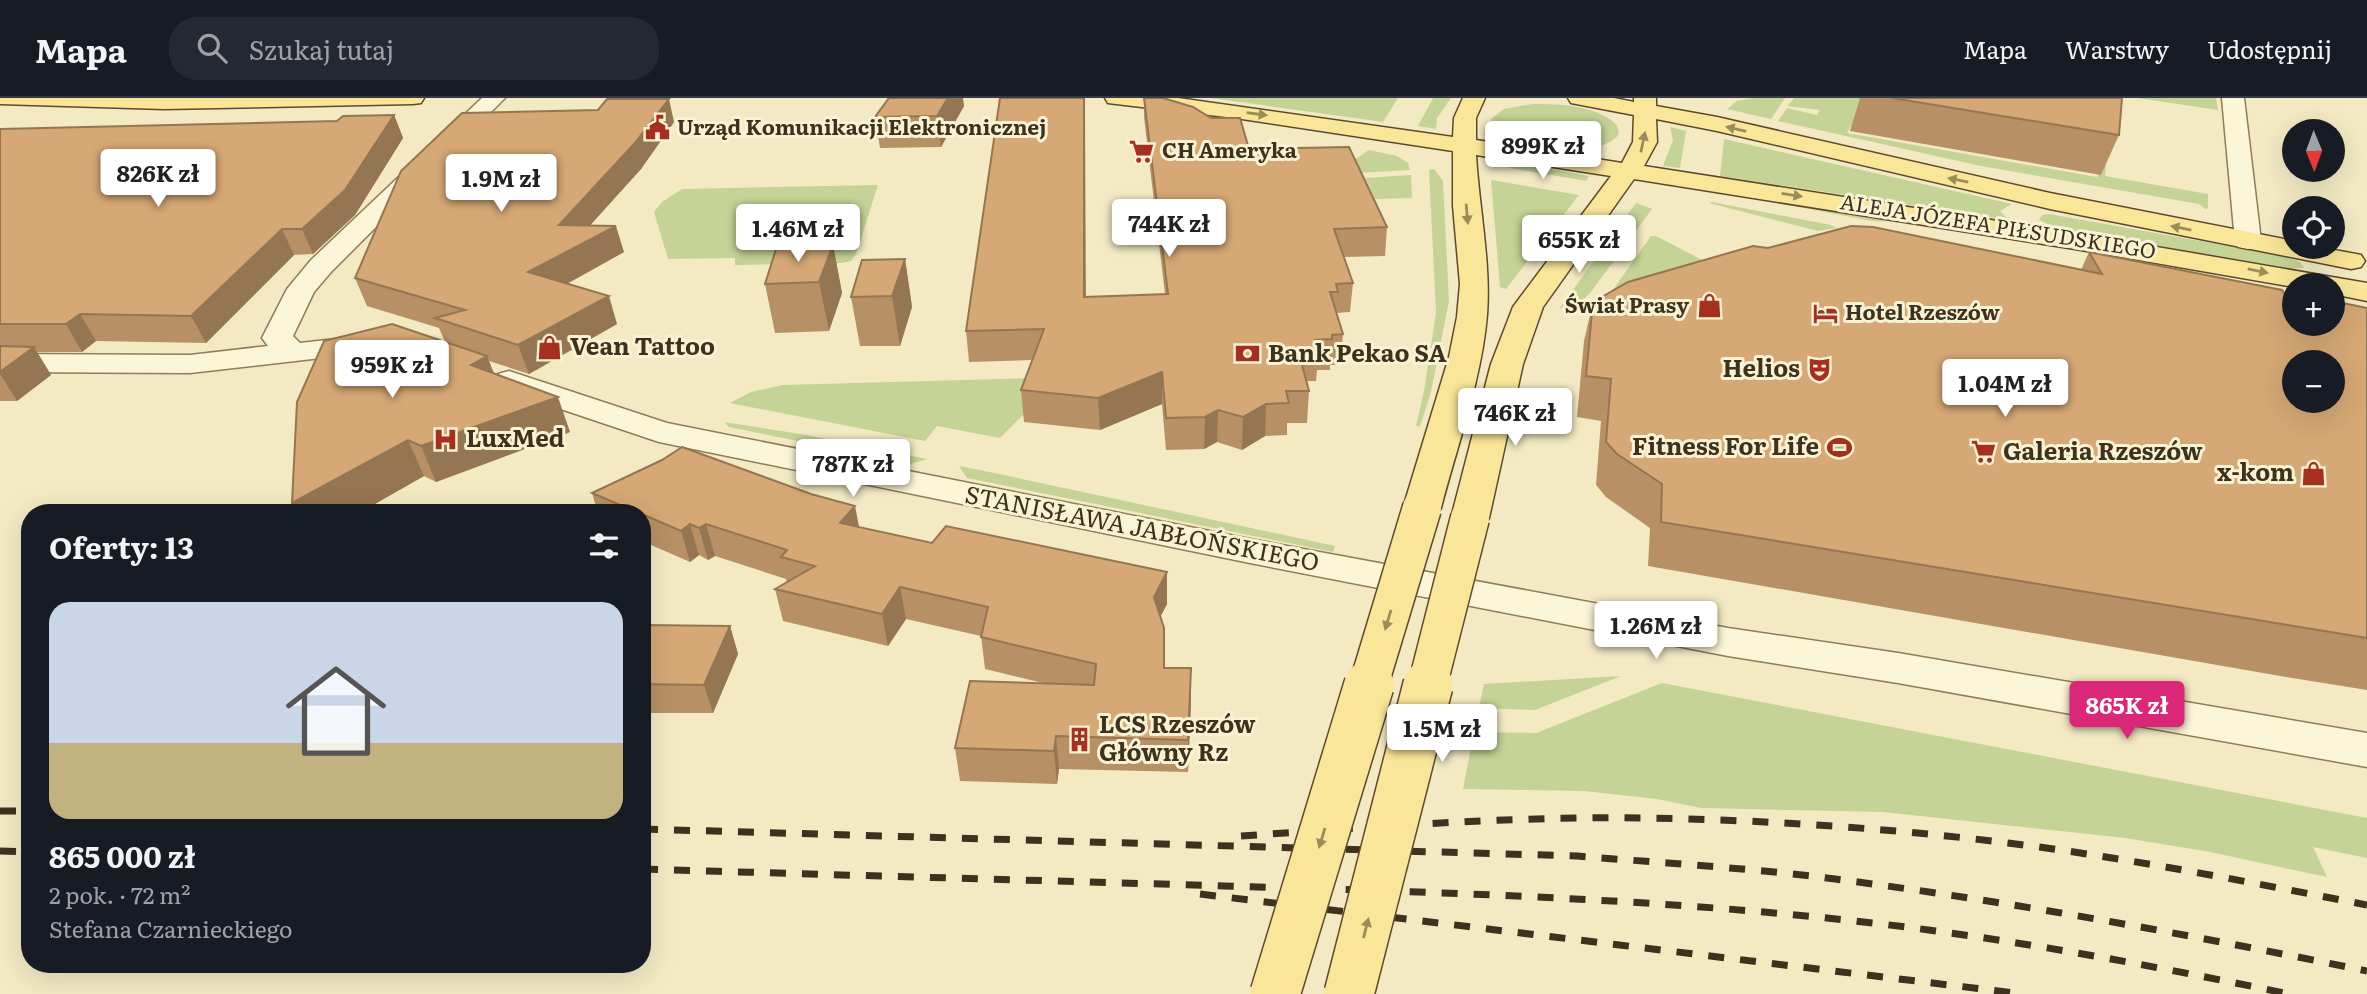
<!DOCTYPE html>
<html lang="pl">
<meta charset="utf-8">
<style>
:root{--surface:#171b24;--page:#242831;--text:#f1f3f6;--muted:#9ea1a6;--line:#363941;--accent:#db2777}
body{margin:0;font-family:Literata,serif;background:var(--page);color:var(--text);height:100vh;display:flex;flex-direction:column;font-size:26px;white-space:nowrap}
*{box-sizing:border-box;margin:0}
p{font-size:23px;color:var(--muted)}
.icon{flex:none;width:38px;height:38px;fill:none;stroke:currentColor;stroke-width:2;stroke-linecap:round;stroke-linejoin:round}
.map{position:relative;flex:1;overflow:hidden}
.sheet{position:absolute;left:21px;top:406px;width:630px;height:469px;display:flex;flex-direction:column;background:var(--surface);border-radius:28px;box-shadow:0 7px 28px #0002}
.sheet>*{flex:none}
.needle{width:46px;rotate:179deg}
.tools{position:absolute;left:2282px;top:21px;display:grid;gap:14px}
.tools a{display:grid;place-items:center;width:63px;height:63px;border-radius:50%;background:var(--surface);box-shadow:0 7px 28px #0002;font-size:35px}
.price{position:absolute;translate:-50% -60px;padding:0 16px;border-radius:7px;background:#fff;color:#222;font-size:23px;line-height:46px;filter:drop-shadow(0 2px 4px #0008)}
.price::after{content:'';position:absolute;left:50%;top:42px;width:21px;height:16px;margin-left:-10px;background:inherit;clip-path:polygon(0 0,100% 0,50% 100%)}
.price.selected{background:var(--accent);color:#fff}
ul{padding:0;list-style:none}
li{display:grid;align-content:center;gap:14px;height:371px;padding:0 28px}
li+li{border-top:2px solid var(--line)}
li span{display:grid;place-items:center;height:217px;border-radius:21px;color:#555}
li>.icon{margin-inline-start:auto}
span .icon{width:126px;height:126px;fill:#fffc;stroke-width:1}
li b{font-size:30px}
h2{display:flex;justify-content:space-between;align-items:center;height:84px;padding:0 28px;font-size:30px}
header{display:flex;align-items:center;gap:42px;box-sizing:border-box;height:98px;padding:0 35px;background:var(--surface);border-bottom:2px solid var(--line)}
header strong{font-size:33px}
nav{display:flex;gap:38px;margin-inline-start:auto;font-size:24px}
.search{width:490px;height:63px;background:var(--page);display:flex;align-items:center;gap:18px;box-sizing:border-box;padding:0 24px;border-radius:28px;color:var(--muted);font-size:26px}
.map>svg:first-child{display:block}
</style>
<header>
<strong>Mapa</strong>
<div class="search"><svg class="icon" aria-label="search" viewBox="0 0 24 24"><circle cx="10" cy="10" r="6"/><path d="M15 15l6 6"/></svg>Szukaj tutaj</div>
<nav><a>Mapa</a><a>Warstwy</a><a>Udostępnij</a></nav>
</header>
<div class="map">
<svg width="2367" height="896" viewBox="0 0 2367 896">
<rect width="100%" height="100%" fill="#f3eac4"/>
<g fill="#c5d396">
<path d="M1211 0H1398L1383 24Z"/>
<path d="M1433 0H1451L1437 20 1436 31 1418 28Z"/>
<path d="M1754 0H1785L1771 21 1727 11 1737 3Z"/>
<path d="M1794 0H1868L1847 35 2097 79 2107 53 2105 78 2208 96V110L2205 111 2199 106 1981 68 1778 23 1787 10 1817 17 1820 12 1788 8Z"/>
<path d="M2137 0H2216L2218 12Z"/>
<path d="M1532 6C1560 6 1596 7 1617 27L1619 36C1600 63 1513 52 1492 29L1491 21 1504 11Z"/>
<path d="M1670 29 1686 33 1680 70 1663 68 1673 42Z"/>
<path d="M1724 41 2012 106 2000 113 2009 122 1720 78Z"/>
<path d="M1369 52 1397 58 1408 65 1410 72 1358 75 1347 67Z"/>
<path d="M1492 61 1589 78 1586 83 1493 67Z"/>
<path d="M1434 71 1443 83 1449 203 1431 294 1420 328H1416L1424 293 1436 215 1429 72Z"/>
<path d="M1411 77 1412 100 1375 101 1365 80Z"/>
<path d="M1491 82 1579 97 1506 191 1500 189Z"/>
<path d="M878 87 856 156 851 163 842 165 735 167V160L668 161 654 114 662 104 682 91Z"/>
<path d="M1766 103 1909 124 1872 123Z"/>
<path d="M1712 104 1831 127 1836 130 1818 133 1709 105Z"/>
<path d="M1636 105 1652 111 1591 194 1585 200 1559 211Z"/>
<path d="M2049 116 2284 158 2300 164 2304 170 2287 171 2056 130 2039 122 2042 117Z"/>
<path d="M1651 138H1656L1706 164 1613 192Z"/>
<path d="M1037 280 1035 305 1000 340 937 328 925 343 730 305 751 294 783 287Z"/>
<path d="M724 324 807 337 927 361 911 366 729 329Z"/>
<path d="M959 368 999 376 1335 448 1333 454 967 380Z"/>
<path d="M1621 578 1535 612 1479 610 1484 586Z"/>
<path d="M1662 585 2367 720V760L2313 749 2327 779 2210 754 2125 740 1883 714 1701 710 1657 701 1584 693 1463 691 1474 634 1536 635Z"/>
</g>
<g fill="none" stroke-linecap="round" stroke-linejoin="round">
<defs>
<g id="minor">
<path d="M482 0H505L331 174 314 194 293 238 300 245 371 237 382 239 386 246 382 253 190 275 0 274V256L190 257 268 248 262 240 287 191 311 162Z"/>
<path d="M2222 0H2244L2261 143 2258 149 2248 151 2238 149 2235 143Z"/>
<path d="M509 273 667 325 1250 441 1728 530 1898 555 2367 635V669L1898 585 1728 558 1250 465 659 344 498 290 493 283 498 276Z"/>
</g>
<g id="major">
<path d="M0 0H424L421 5 413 6 164 11 0 6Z"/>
<path d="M1105 0H1178L1453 39 1454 20 1463 0H1485L1476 20V42L1622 65 1633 44 1634 17 1571 5 1568 0H1614L1634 4V0H1656V8L1717 19 2050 95 2294 143V149C2317 149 2338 152 2361 157L2365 163 2361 169 2351 171 2050 111 1717 33 1656 21 1657 44 1644 68 2075 135 2367 185V203L2333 196V187L2294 189 2075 151 1634 81 1543 209 1523 266 1489 420 1483 428 1470 431 1457 428 1451 420 1491 266 1513 209 1611 78 1476 57C1479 109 1491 165 1487 217 1482 280 1457 348 1441 410L1435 418 1422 421 1409 418 1403 410 1449 259 1457 219 1460 186 1453 108V53L1235 20 1116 6 1108 5Z"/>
</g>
</defs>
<use href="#minor" stroke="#907c57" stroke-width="3"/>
<use href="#major" stroke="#5e492c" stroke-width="3"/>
<use href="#minor" fill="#fcf6d8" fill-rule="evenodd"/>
<use href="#major" fill="#fae698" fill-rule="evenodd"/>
<g stroke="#3e311d" stroke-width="7" stroke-dasharray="16 16" stroke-linecap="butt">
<path d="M0 713H30"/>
<path d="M642 731 1577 758C1663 765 1750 770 1835 781 2014 804 2191 837 2367 873"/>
<path d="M1241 738C1375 729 1510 718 1645 720 1766 722 1888 730 2008 745 2129 760 2248 784 2367 807"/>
<path d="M0 753 30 754"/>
<path d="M642 771C836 777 1030 782 1224 788 1434 794 1645 800 1855 823 2001 839 2145 866 2289 896"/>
<path d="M1200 796 2023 896"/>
</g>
<defs>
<g id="major-bridge-far1">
<path d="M1368 589 1422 410"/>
<path d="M1427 589 1470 420"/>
</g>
<g id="major-bridge">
<path d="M1275 896 1369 587"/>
<path d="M1349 896 1428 587"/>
</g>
</defs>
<use href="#major-bridge-far1" stroke="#5e492c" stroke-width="41" stroke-linecap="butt"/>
<use href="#major-bridge" stroke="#5e492c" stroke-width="52" stroke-linecap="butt"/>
<use href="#major-bridge-far1" stroke="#fae698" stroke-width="38"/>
<use href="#major-bridge" stroke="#fae698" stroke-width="49"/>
</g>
<g fill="#b79065">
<path d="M1084 0 1085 199 1165 196 1144 19V0H1163L1249 51 1387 129 1385 158 1344 159 1353 185 1350 214 1336 215 1343 236 1340 267H1330V272H1317L1316 283H1306L1309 293 1307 325H1287V337L1265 338 1242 352 1217 344 1204 351 1166 352 1162 306 1100 332 1024 324 1021 292 1033 262 969 264 966 233Z"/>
<path d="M1860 0H2122L2119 37 2101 77 1850 33Z"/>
<path d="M964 8 941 49 880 50 875 19Z"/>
<path d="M394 17 403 40 355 117 313 156 294 157 206 245 96 243 82 254H37L51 277 17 303H0V31L337 23Z"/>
<path d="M674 24 641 71 590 127 624 154 567 186 617 226 529 276 489 263 494 275 570 334 436 384 424 378 359 415H297L292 405 445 244 439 230 367 208 355 180Z"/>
<path d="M833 147 842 195 829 233 775 235 765 186Z"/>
<path d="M1768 150 2081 172 2089 154 2286 198 2367 210V592L2286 579 1648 468 1650 430 1606 399 1596 387 1601 323 1577 319 1584 243 1593 204Z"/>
<path d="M905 161 912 209 900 248H860L851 199Z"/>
<path d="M592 395 859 430 932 445 1167 474V506L1160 519 1164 570 1191 603 1188 674 1059 671 1057 686 960 683 955 650 1043 585 985 571 981 538 906 521 888 548 783 523 775 491 787 484 786 481 715 458 708 462 699 457 690 464 642 443V415H598Z"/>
<path d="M642 527 730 528 738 556 713 615H642Z"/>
</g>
<g fill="#957652">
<path d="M948 0H963L964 8 941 49 937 18Z"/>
<path d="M1084 0 1085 18 1086 229 1084 199Z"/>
<path d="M669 1 674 24 641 71 567 153 616 128 624 154 537 202 528 174 559 127Z"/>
<path d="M394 17 403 40 355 117 313 156 302 131Z"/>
<path d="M282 131 294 157 206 245 191 218Z"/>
<path d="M833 147 842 195 829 233 819 184Z"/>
<path d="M905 161 912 209 900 248 892 198Z"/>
<path d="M609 198 617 226 529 276 518 247Z"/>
<path d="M80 216 96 243 82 254 66 226Z"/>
<path d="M34 249 51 277 17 303 0 276V274Z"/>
<path d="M487 258 500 292 471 267Z"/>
<path d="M1162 274V306L1100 332 1098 300Z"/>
<path d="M558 299 570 334 436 384 421 348Z"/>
<path d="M1266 306 1265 338 1242 352 1243 319Z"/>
<path d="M1218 312 1217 344 1204 351 1205 319Z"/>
<path d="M408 342 424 378 359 415H297L292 405Z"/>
<path d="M855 408 861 439 840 425Z"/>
<path d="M690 426 699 457 690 464 681 433Z"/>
<path d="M706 426 715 458 708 462 699 430Z"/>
<path d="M1167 474V506L1154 531V499Z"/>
<path d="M900 489 906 521 888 548 882 516Z"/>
<path d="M730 528 738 556 713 615 704 587Z"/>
<path d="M1191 570V603L1188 674V642Z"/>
<path d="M1056 638 1059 671 1057 686 1054 653Z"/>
</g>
<g fill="#d5a875" stroke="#957652" stroke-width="2" fill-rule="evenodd">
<path d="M889 0H948L937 18 875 19Z"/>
<path d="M1000 0H1084V199L1168 196 1144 0H1163L1193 9 1211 20H1240L1249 51 1349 49 1387 129 1334 131 1353 185 1336 186 1338 194H1330L1343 236 1332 237V241L1315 242 1318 252H1298L1309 293H1286L1289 305 1266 306 1243 319 1218 312 1205 319 1166 320 1162 274 1098 300 1021 292 1044 231 966 233Z"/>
<path d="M1892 0H2122L2119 37Z"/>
<path d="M607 1H669L634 46 559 127 616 128 528 174 609 198 518 247 435 220 465 212 355 180 401 73 462 15 598 12Z"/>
<path d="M394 17 345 92 302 131H282L191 218 80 216 66 226H0V31L337 23 343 18Z"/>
<path d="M1851 128 1873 129 2102 176 2089 154 2282 192 2286 198 2294 199V226H2333V203L2367 210V540L1661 424 1662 386 1617 356 1606 344 1611 281 1586 278 1593 204 1628 184 1753 148 1768 150ZM2294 264H2333V303H2294Z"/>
<path d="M833 147 819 184 765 186 777 148Z"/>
<path d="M905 161 892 198 851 199 862 162Z"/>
<path d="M392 226 487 258 471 267 558 299 421 348 408 342 292 405 297 304 324 243Z"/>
<path d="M0 248 34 249 0 274Z"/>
<path d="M682 349 811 396 855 408 840 425 932 445 946 428 1167 474 1154 499 1164 530V570H1191L1188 642 1056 638 1054 653 955 650 970 583 1094 587 1096 566 981 539 988 509 900 489 882 516 775 491 815 468 781 459 787 452 706 426 699 430 690 426 681 433 642 416V415H639L592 395 662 362Z"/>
<path d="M642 527 730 528 704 587 642 586Z"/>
</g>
<defs><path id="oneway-solid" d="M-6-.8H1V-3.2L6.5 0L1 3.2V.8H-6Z" transform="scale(1.75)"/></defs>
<g fill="#9c8c5a">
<use href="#oneway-solid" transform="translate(1257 16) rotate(8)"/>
<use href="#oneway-solid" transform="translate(1736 31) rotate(-167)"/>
<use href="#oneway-solid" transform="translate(1643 44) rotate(-78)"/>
<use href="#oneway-solid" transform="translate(1958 82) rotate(-168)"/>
<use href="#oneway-solid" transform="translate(1792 97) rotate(9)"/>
<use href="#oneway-solid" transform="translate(1467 116) rotate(85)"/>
<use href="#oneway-solid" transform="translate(2181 130) rotate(-169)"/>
<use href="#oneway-solid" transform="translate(2258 173) rotate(11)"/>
<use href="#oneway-solid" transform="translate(1388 522) rotate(107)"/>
<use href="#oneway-solid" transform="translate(1322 740) rotate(107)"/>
<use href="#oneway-solid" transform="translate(1366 830) rotate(-76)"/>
</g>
<defs>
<symbol id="civic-bare" viewBox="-9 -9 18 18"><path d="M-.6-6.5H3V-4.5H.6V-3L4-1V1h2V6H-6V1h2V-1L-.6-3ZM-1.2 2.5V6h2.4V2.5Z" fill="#a62f20" stroke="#f9f3d4" stroke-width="2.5" paint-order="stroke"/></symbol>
<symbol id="supermarket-bare" viewBox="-9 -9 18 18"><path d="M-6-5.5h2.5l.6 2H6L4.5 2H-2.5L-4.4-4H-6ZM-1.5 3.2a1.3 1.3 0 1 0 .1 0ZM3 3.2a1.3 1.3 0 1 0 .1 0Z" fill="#a62f20" stroke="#f9f3d4" stroke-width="2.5" paint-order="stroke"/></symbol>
<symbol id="shop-bare" viewBox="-9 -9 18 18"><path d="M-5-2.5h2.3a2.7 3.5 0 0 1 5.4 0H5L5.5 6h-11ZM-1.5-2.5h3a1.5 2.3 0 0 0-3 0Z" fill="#a62f20" stroke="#f9f3d4" stroke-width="2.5" paint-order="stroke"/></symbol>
<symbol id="hotel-bare" viewBox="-9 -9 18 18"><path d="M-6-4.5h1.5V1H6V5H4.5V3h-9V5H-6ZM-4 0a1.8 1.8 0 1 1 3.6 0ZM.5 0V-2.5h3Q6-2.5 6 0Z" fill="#a62f20" stroke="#f9f3d4" stroke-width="2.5" paint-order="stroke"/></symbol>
<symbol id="bank-bare" viewBox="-9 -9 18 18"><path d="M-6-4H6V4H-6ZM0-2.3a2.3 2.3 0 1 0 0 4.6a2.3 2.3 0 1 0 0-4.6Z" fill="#a62f20" stroke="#f9f3d4" stroke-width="2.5" paint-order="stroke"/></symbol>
<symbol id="theatre-bare" viewBox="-9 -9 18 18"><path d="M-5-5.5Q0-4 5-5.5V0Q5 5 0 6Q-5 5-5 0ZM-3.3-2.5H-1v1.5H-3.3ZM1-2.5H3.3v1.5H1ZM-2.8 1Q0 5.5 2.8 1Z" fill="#a62f20" stroke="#f9f3d4" stroke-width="2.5" paint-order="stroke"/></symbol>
<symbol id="hospital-bare" viewBox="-9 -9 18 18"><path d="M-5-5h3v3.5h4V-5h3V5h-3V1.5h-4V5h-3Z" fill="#a62f20" stroke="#f9f3d4" stroke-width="2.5" paint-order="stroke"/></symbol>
<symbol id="stadium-bare" viewBox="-9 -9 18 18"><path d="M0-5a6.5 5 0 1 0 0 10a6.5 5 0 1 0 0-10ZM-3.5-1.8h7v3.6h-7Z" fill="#a62f20" stroke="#f9f3d4" stroke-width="2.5" paint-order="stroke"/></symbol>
<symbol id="building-bare" viewBox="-9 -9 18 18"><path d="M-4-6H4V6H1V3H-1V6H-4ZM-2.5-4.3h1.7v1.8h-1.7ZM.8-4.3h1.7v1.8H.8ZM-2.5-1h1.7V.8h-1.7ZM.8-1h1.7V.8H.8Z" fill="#a62f20" stroke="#f9f3d4" stroke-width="2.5" paint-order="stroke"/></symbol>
</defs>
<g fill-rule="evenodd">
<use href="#civic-bare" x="640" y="12" width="35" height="35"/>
<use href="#supermarket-bare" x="1124" y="36" width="35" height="35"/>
<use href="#shop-bare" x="1692" y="190" width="35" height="35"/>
<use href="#hotel-bare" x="1808" y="198" width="35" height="35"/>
<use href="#shop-bare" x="532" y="232" width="35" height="35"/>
<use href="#bank-bare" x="1230" y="238" width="35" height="35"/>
<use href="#theatre-bare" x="1802" y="254" width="35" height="35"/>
<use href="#hospital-bare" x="428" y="324" width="35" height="35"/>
<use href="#stadium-bare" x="1822" y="332" width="35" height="35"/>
<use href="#supermarket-bare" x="1966" y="336" width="35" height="35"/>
<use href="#shop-bare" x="2296" y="358" width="35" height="35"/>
<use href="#building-bare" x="1062" y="624" width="35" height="35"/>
</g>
<g text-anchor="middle" stroke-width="6" stroke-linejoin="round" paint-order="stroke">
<g font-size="21" font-weight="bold" fill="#3e311d" stroke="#f9f3d4" text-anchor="start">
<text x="677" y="37">Urząd Komunikacji Elektronicznej</text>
<text x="1162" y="60">CH Ameryka</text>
<text x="1689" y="215" text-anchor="end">Świat Prasy</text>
<text x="1845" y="222">Hotel Rzeszów</text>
</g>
<g font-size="21" fill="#3e311d" stroke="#f9f3d4">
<text transform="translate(1998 129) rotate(9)" y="7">ALEJA JÓZEFA PIŁSUDSKIEGO</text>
</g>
<g font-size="24" font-weight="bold" fill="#3e311d" stroke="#f9f3d4" text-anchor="start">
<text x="570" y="257">Vean Tattoo</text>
<text x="1268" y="264">Bank Pekao SA</text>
<text x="1800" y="279" text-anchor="end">Helios</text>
<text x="466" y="349">LuxMed</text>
<text x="1819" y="357" text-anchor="end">Fitness For Life</text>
<text x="2003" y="362">Galeria Rzeszów</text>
<text x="2294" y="383" text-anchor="end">x-kom</text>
<text x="1099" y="635">LCS Rzeszów<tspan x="1099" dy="28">Główny Rz</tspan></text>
</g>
<g font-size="24" fill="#3e311d" stroke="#f9f3d4">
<text transform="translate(1142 431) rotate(11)" y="8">STANISŁAWA JABŁOŃSKIEGO</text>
</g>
</g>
</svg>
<div class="tools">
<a><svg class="needle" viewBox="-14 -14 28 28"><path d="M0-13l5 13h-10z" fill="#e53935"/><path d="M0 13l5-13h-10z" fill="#9ea1a6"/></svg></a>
<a><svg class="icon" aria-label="locate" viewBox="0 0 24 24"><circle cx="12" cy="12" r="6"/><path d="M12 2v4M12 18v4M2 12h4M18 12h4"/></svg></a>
<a>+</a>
<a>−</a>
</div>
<b class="price" style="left:1543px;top:83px">899K zł</b>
<b class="price" style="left:158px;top:111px">826K zł</b>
<b class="price" style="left:501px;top:116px">1.9M zł</b>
<b class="price" style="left:1169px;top:161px">744K zł</b>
<b class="price" style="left:798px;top:166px">1.46M zł</b>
<b class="price" style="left:1579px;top:177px">655K zł</b>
<b class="price" style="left:392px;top:302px">959K zł</b>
<b class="price" style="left:2005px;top:321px">1.04M zł</b>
<b class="price" style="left:1515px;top:350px">746K zł</b>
<b class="price" style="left:853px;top:401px">787K zł</b>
<b class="price" style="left:1656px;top:563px">1.26M zł</b>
<b class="price selected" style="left:2127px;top:643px">865K zł</b>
<b class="price" style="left:1442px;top:666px">1.5M zł</b>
<section class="sheet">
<h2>Oferty: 13<svg class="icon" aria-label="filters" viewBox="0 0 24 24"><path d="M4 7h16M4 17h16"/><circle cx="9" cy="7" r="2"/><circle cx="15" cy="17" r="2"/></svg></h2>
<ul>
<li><span style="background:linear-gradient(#c9d6e8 65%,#c2b280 0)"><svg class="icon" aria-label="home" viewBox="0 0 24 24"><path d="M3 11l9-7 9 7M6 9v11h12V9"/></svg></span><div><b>865 000 zł</b><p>2 pok. · 72 m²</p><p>Stefana Czarnieckiego</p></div></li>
</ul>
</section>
</div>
